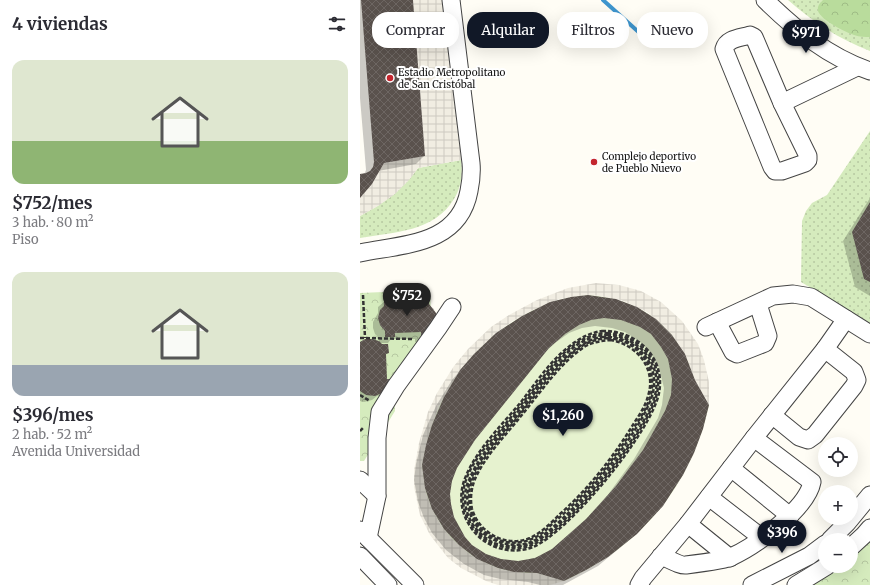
<!DOCTYPE html>
<html lang="es">
<meta charset="utf-8">
<style>
:root{--surface:#fff;--page:#f2f2f3;--text:#2b2b33;--muted:#7c7c81;--accent:#111827}
body{margin:0;font-family:Merriweather,serif;background:var(--page);color:var(--text);height:100vh;display:flex;flex-direction:column;font-size:15px;white-space:nowrap}
*{box-sizing:border-box;margin:0}
p{font-size:13px;color:var(--muted)}
.icon{flex:none;width:22px;height:22px;fill:none;stroke:currentColor;stroke-width:2;stroke-linecap:round;stroke-linejoin:round}
.map{position:relative;flex:1;overflow:hidden}
.details{display:flex;flex-direction:column;background:var(--surface);width:360px}
.details>*{flex:none}
.hud{position:absolute;left:12px;top:12px;width:380px;height:36px;display:flex;gap:8px}
.fabs{position:absolute;left:458px;top:437px;display:grid;gap:8px}
.fabs a{display:grid;place-items:center;width:40px;height:40px;border-radius:50%;background:var(--surface);box-shadow:0 4px 16px #0002;font-size:20px}
.price{position:absolute;translate:-50% -34px;padding:0 9px;border-radius:14px;background:var(--accent);color:#fff;font-size:13px;line-height:26px;filter:drop-shadow(0 1px 2px #0008)}
.price::after{content:'';position:absolute;left:50%;top:24px;width:12px;height:9px;margin-left:-6px;background:inherit;clip-path:polygon(0 0,100% 0,50% 100%)}
.price.on{background:#222;color:#fff}
ul{padding:0;list-style:none}
li{display:grid;align-content:center;gap:8px;height:212px;padding:0 12px}
li span{display:grid;place-items:center;height:124px;border-radius:12px;color:#555}
li>.icon{margin-inline-start:auto}
span .icon{width:72px;height:72px;fill:#fffc;stroke-width:1}
li b{font-size:17px}
h2{display:flex;justify-content:space-between;align-items:center;height:48px;padding:0 12px;font-size:17px}
.tag{padding:0 14px;border-radius:16px;background:var(--surface);box-shadow:0 4px 16px #0002;font-size:14px;line-height:36px}
.tag.on{background:var(--accent);color:#fff}
main{display:flex;flex:1;min-height:0}
.map>svg:first-child{display:block}
</style>
<main>
<section class="details">
<h2>4 viviendas<svg class="icon" aria-label="filters" viewBox="0 0 24 24"><path d="M4 7h16M4 17h16"/><circle cx="9" cy="7" r="2"/><circle cx="15" cy="17" r="2"/></svg></h2>
<ul>
<li><span style="background:linear-gradient(#dfe7d0 65%,#8fb573 0)"><svg class="icon" aria-label="home" viewBox="0 0 24 24"><path d="M3 11l9-7 9 7M6 9v11h12V9"/></svg></span><div><b>$752/mes</b><p>3 hab. · 80 m²</p><p>Piso</p></div></li>
<li><span style="background:linear-gradient(#dfe7d0 75%,#9aa5b1 0)"><svg class="icon" aria-label="home" viewBox="0 0 24 24"><path d="M3 11l9-7 9 7M6 9v11h12V9"/></svg></span><div><b>$396/mes</b><p>2 hab. · 52 m²</p><p>Avenida Universidad</p></div></li>
</ul>
</section>
<div class="map">
<svg width="510" height="585" viewBox="0 0 510 585">
<defs>
<pattern id="grass-dots" width="8" height="8" patternUnits="userSpaceOnUse"><rect width="8" height="8" fill="#d5ebbd"/><path d="M2 2h.1M6 6h.1" fill="none" stroke="#b6c8a1" stroke-width="1.8" stroke-linecap="round"/></pattern>
<pattern id="forest-crowns" width="20" height="18" patternUnits="userSpaceOnUse"><rect width="20" height="18" fill="#b9dc9c"/><path d="M2 6a3 3 0 1 1 6 0M12 15a3 3 0 1 1 6 0" fill="none" stroke="#9ebc85"/></pattern>
<pattern id="park-crowns" width="20" height="18" patternUnits="userSpaceOnUse"><rect width="20" height="18" fill="#d5ebbd"/><path d="M2 6a3 3 0 1 1 6 0M12 15a3 3 0 1 1 6 0" fill="none" stroke="#b6c8a1"/></pattern>
<pattern id="plaza-grid" width="8" height="8" patternUnits="userSpaceOnUse"><rect width="8" height="8" fill="#f1ede2"/><path d="M0 4h8M4 0v8" fill="none" stroke="#cecac1"/></pattern>
<pattern id="building-cross-hatch" width="8" height="8" patternUnits="userSpaceOnUse"><rect width="8" height="8" fill="#5a524d"/><path d="M0 0l8 8M0 8l8-8" fill="none" stroke="#6d6662"/></pattern>
</defs>
<rect width="100%" height="100%" fill="#fffdf5"/>
<g fill="url(#grass-dots)">
<path d="M428 0H510V51C479 39 453 22 428 0Z"/>
<path d="M510 131V323L441 282 442 221 446 211 452 203 467 195Z"/>
<path d="M101 160C103 174 101 188 94 199 74 232 34 232 0 238V216C23 204 43 189 58 168Z"/>
</g>
<path fill="url(#forest-crowns)" d="M463 0H510V37C505 37 500 37 494 35 485 32 461 20 458 11 457 6 460 3 463 0Z"/>
<g fill="url(#park-crowns)">
<path d="M70 290 72 336 43 375H33L35 411 4 461H0V293Z"/>
<path d="M510 538V585H450L458 580 476 566H491V554Z"/>
</g>
<path fill="#e6f2cf" d="M228 295C267 297 304 316 324 352 329 361 331 371 335 381 339 389 344 397 349 405 331 487 280 547 204 581 195 578 186 575 178 574 171 573 164 573 157 572 138 570 120 562 104 550 80 531 62 498 62 466 63 457 66 446 68 437 80 396 103 359 137 333 164 312 194 297 228 295Z"/>
<g fill="url(#plaza-grid)">
<path d="M53 0H86L101 160 58 168 50 179 35 194 18 206 0 216V198L12 184 24 163 65 156Z"/>
<path d="M236 283 259 285 281 291 301 302 322 321 338 344 344 360 349 382V405L335 380 327 359 312 335 300 323 287 312 261 300 239 296 228 295 199 299 171 311 153 321 136 333 114 354 100 370 79 406 72 425 66 445 62 465 66 493 72 509 80 524 91 538 112 556 132 566 143 570 166 573H177L204 581 190 585H138L126 581 101 568 88 558 70 535 60 515 54 487V470L59 443 68 412 77 393 94 366 108 349 131 327 149 315 177 300 208 288Z"/>
</g>
<g fill="#0003" fill-rule="evenodd">
<path d="M0 0H52L64 156 56 164 18 171 0 196V175H4L6 170 0 98Z"/>
<path d="M510 198V296L495 287 483 241Z"/>
<path d="M60 299 68 304 74 309 75 317 63 341 55 342V339H31L28 343H19V338L15 334 13 328V322L18 313V307L25 301 33 303 57 302Z"/>
<path d="M250 299 326 359 276 533 267 542 238 566 203 585H180L168 582 140 579 124 575 104 564 86 550 72 533 64 518 58 502 54 480 56 464 63 435 76 406 92 380 112 357ZM235 326 252 328 265 332 279 341 291 353 299 368 304 388 302 405 298 418 274 459 247 496 234 512 210 535 190 551 178 557 158 562 144 561 125 555 111 545 100 532 92 514 89 494 93 474 109 446 178 359 195 343 209 333 222 328Z"/>
<path d="M0 344 28 353 25 355 23 395 17 396 12 400 4 402 0 401Z"/>
</g>
<g fill="none" stroke-linecap="round" stroke-linejoin="round">
<path stroke="#3f96cf" stroke-width="4" d="M243 0 283 36"/>
</g>
<g fill="url(#building-cross-hatch)" fill-rule="evenodd">
<path d="M1 0H53L65 156 24 163 12 184 0 198V174L6 173 10 171 13 167 14 162Z"/>
<path d="M510 202V282L504 279 492 232Z"/>
<path d="M228 295 256 299 277 307 296 319 312 335 325 354 335 380 349 405 343 429 334 453 323 475 303 506 277 534 248 557 226 570 204 581 177 573 154 572 138 568 117 559 99 545 84 529 72 509 65 488 62 465 66 445 72 425 84 397 100 370 114 354 136 333 162 316 190 302 211 297ZM244 318 261 320 280 327 291 334 301 347 308 359 312 379 311 395 305 411 283 450 256 486 226 519 192 549 175 558 158 561 141 559 126 554 112 545 105 537 94 517 91 504 90 494 92 481 97 468 115 440 189 348 205 334 219 325 231 320Z"/>
<path d="M59 298H69V304L76 313V317L71 335 61 336V332L35 333V337H25V331L20 325 18 318 20 310 24 306V300L34 299V302L60 301Z"/>
<path d="M5 339H12L19 341 22 344H28L29 353 26 354 27 379H30L31 389 15 396 6 395 0 391V342Z"/>
</g>
<g fill="none" stroke-linecap="round" stroke-linejoin="round">
<defs>
<g id="minor">
<path d="M405 0C436 30 468 57 510 71"/>
<path d="M390 35 394 37 422 103 448 156V160L445 163 422 171H415L412 167 364 49C367 38 381 38 390 35Z"/>
<path d="M422 103 497 67"/>
<path d="M0 253C44 244 99 245 109 191 111 181 112 173 111 163L91 0"/>
<path d="M357 322 373 352 377 354 405 343 408 336 398 304"/>
<path d="M346 327 413 296 433 294 451 297 510 334"/>
<path d="M412 415 439 437 448 440 455 435 494 386 497 380 494 372 465 349"/>
<path d="M371 468 430 516"/>
<path d="M0 480 17 496"/>
<path d="M349 497 402 538"/>
<path d="M328 524 370 558"/>
<path d="M0 530 55 585"/>
<path d="M8 538 17 496V438L20 412 36 386 78 328 92 307"/>
<path d="M470 540 487 523 510 495"/>
<path d="M491 547 504 535 510 528"/>
<path d="M0 556 28 585"/>
<path d="M301 556C307 558 320 566 326 565 334 564 366 560 371 557 395 546 447 509 452 482L394 438"/>
<path d="M279 585 283 578 328 524 394 438 465 349 486 319"/>
<path d="M392 585 449 556 465 544"/>
<path d="M436 585 467 566"/>
</g>
</defs>
<use href="#minor" stroke="#444" stroke-width="19"/>
<g stroke="#333" stroke-width="2.5" stroke-dasharray="4 2" stroke-linecap="butt">
<path d="M3 295 5 338"/>
<path d="M242 331C276 330 306 357 299 393 292 431 209 532 173 547 150 556 123 547 110 526 101 513 99 496 104 481 114 452 142 425 161 402 175 384 188 364 206 349 217 340 228 333 242 331Z"/>
<path d="M247 333C280 335 306 363 296 397 286 434 207 532 172 545 151 553 126 546 113 527 104 516 101 501 104 487 109 464 128 444 143 427 159 407 175 388 190 368 205 350 223 334 247 333Z"/>
<path d="M247 335C278 336 303 364 295 395 286 432 210 524 176 541 163 548 146 548 132 542 120 535 111 525 107 512 104 502 104 490 109 480 120 453 142 431 160 409 177 388 192 364 214 347 224 340 235 335 247 335Z"/>
<path d="M242 337C273 335 300 361 293 392 286 428 204 529 171 542 155 548 136 544 123 533 111 522 105 505 108 489 113 462 145 431 162 410 177 390 191 369 211 353 220 345 230 339 242 337Z"/>
<path d="M0 338 53 339"/>
<path d="M247 338C261 339 273 344 282 355 291 365 294 381 291 394 288 406 281 417 275 426 252 463 224 497 191 525 186 530 181 535 174 538 150 550 119 538 111 511 109 502 108 493 111 484 120 457 144 435 161 413 180 390 197 363 222 346 230 341 238 339 247 338Z"/>
<path d="M250 340C277 344 297 369 288 396 285 408 277 418 271 428 251 460 228 489 200 514 191 523 181 533 170 538 146 548 119 533 112 509 110 499 111 489 115 479 125 456 145 436 161 416 181 392 198 365 224 347 232 342 241 341 250 340Z"/>
<path d="M0 395 10 401"/>
<path d="M0 431 4 427"/>
</g>
<use href="#minor" stroke="#fff" stroke-width="17"/>
</g>
<g fill="#c4262e" stroke="#fff" stroke-width="1.5">
<circle cx="30" cy="78" r="4"/>
<circle cx="234" cy="162" r="4"/>
</g>
<g text-anchor="middle" stroke-width="4" stroke-linejoin="round" paint-order="stroke">
<g font-size="10" fill="#111" stroke="#fff" text-anchor="start">
<text x="38" y="76">Estadio Metropolitano<tspan x="38" dy="12">de San Cristóbal</tspan></text>
<text x="242" y="160">Complejo deportivo<tspan x="242" dy="12">de Pueblo Nuevo</tspan></text>
</g>
</g>
</svg>
<div class="fabs">
<a><svg class="icon" aria-label="locate" viewBox="0 0 24 24"><circle cx="12" cy="12" r="6"/><path d="M12 2v4M12 18v4M2 12h4M18 12h4"/></svg></a>
<a>+</a>
<a>−</a>
</div>
<b class="price" style="left:446px;top:54px">$971</b>
<b class="price on" style="left:47px;top:317px">$752</b>
<b class="price" style="left:203px;top:437px">$1,260</b>
<b class="price" style="left:422px;top:554px">$396</b>
<div class="hud">
<a class="tag">Comprar</a>
<a class="tag on">Alquilar</a>
<a class="tag">Filtros</a>
<a class="tag">Nuevo</a>
</div>
</div>
</main>
